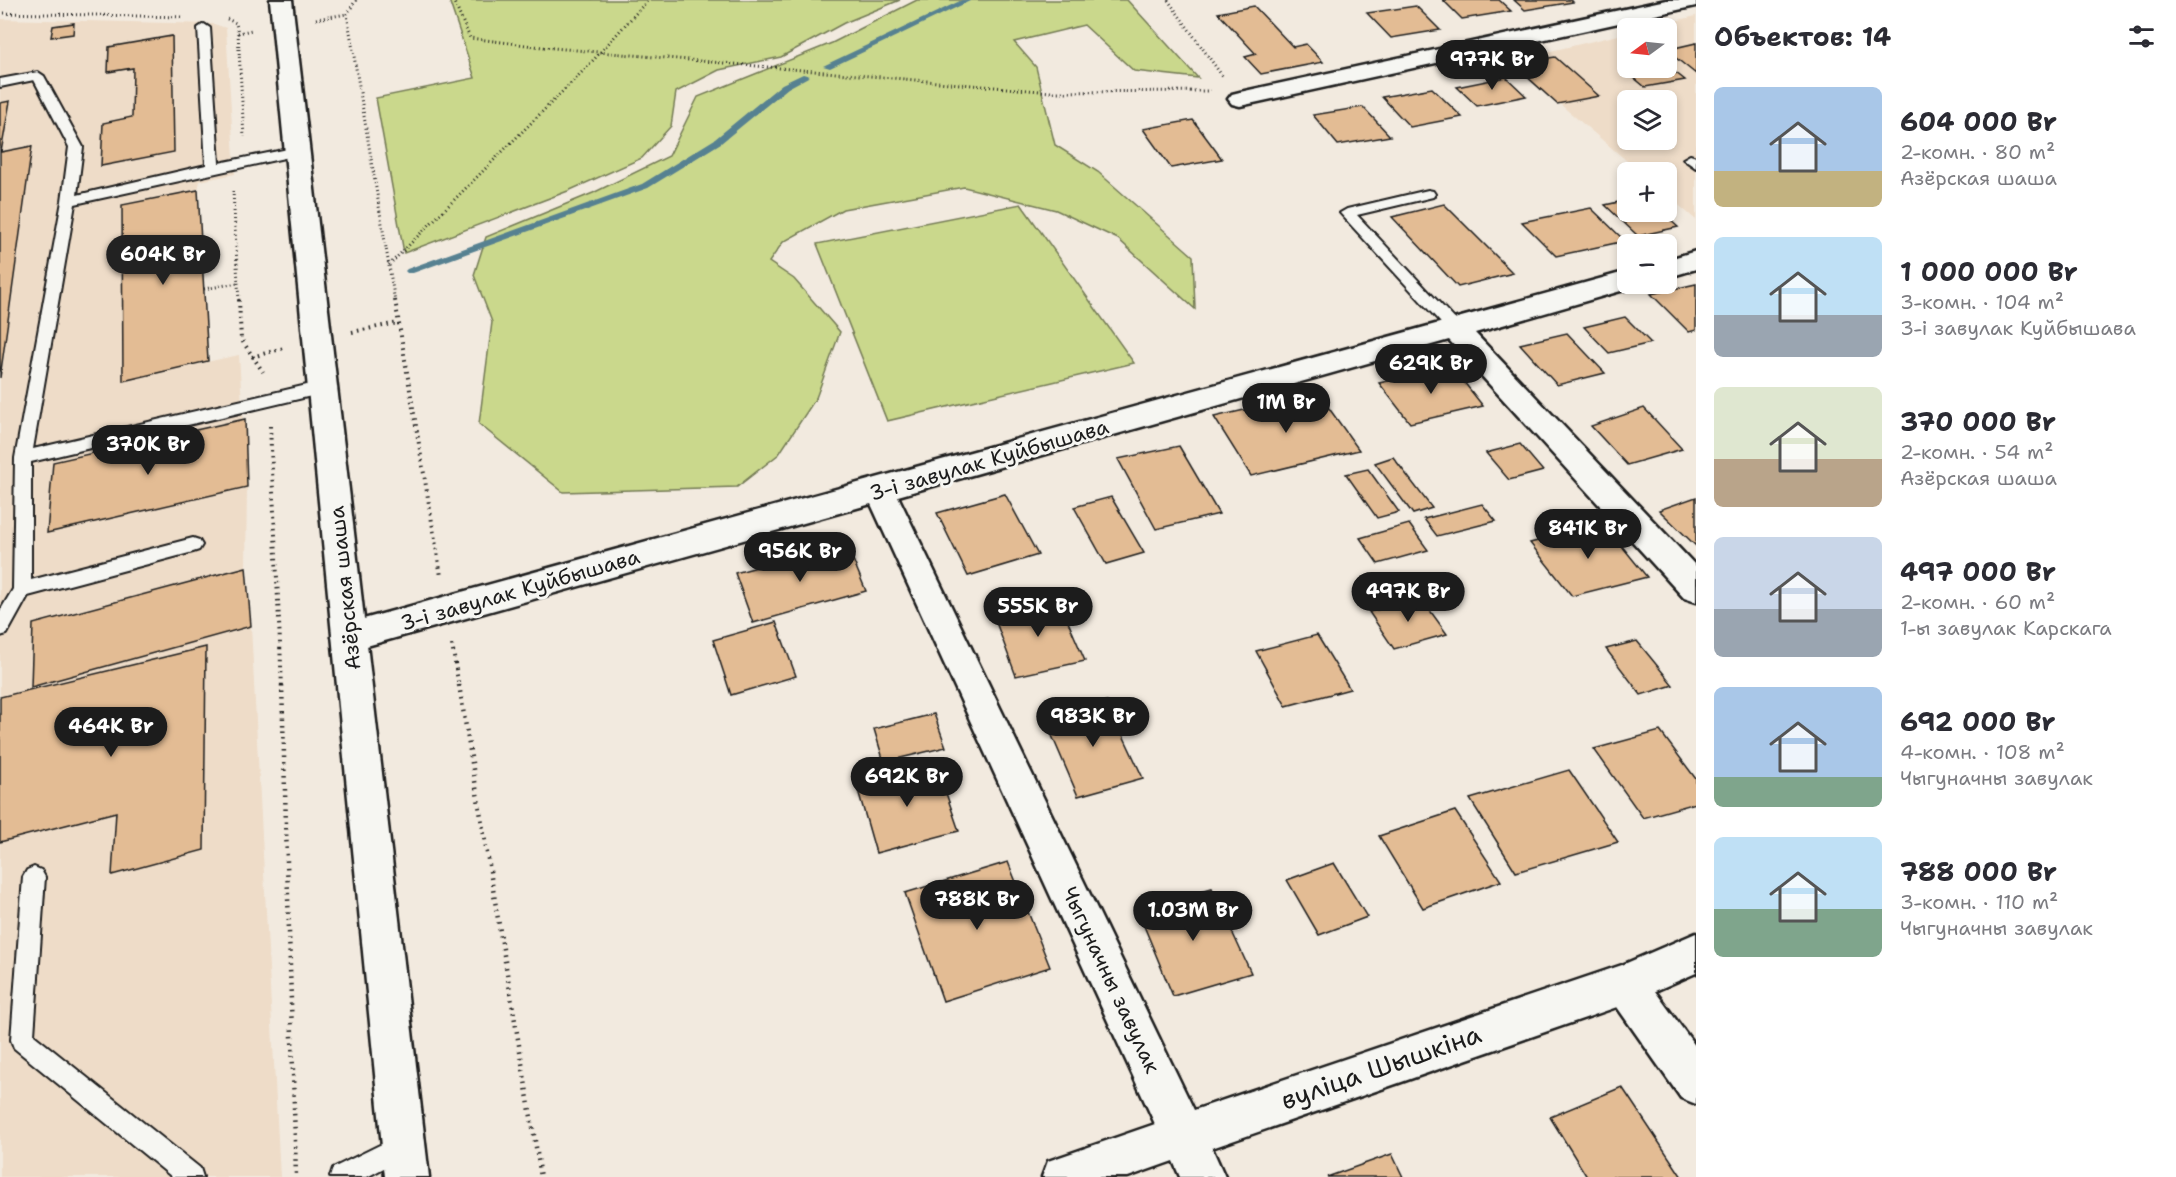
<!DOCTYPE html>
<html lang="ru">
<meta charset="utf-8">
<style>
:root{--surface:#fff;--page:#f2f2f3;--text:#2b2b33;--muted:#7c7c81;--accent:#1c1c1c}
body{margin:0;font-family:"Shantell Sans",sans-serif;background:var(--page);color:var(--text);height:100vh;display:flex;flex-direction:column;font-size:22px;white-space:nowrap}
*{box-sizing:border-box;margin:0}
p{font-size:20px;color:var(--muted)}
.icon{flex:none;width:33px;height:33px;fill:none;stroke:currentColor;stroke-width:2;stroke-linecap:round;stroke-linejoin:round}
.map{position:relative;flex:1;overflow:hidden}
.panel{display:flex;flex-direction:column;background:var(--surface);width:480px}
.panel>*{flex:none}
.needle{width:39px;rotate:255deg}
.controls{position:absolute;left:1617px;top:18px;display:grid;gap:12px}
.controls a{display:grid;place-items:center;width:60px;height:60px;border-radius:9px;background:var(--surface);box-shadow:0 3px 9px #0003;font-size:30px}
.price{position:absolute;translate:-50% -51px;padding:0 14px;border-radius:21px;background:var(--accent);color:#fff;font-size:20px;line-height:39px;filter:drop-shadow(0 2px 3px #0008)}
.price::after{content:'';position:absolute;left:50%;top:36px;width:18px;height:14px;margin-left:-9px;background:inherit;clip-path:polygon(0 0,100% 0,50% 100%)}
.price.active{background:#222;color:#fff}
ul{padding:0;list-style:none}
li{display:flex;align-items:center;gap:18px;height:150px;padding:0 18px}
li span{display:grid;place-items:center;flex:none;width:168px;height:120px;border-radius:9px;color:#555}
li>.icon{margin-inline-start:auto}
span .icon{width:72px;height:72px;fill:#fffc;stroke-width:1}
li b{font-size:26px}
h2{display:flex;justify-content:space-between;align-items:center;height:72px;padding:0 18px;font-size:26px}
main{display:flex;flex:1;min-height:0}
.map>svg:first-child{display:block}
</style>
<main>
<div class="map">
<svg width="1696" height="1177" viewBox="0 0 1696 1177">
<rect width="100%" height="100%" fill="#f2eadf"/>
<filter id="ink" filterUnits="userSpaceOnUse"><feTurbulence type="fractalNoise" baseFrequency=".0167" numOctaves="2"/><feDisplacementMap in="SourceGraphic" scale="12" xChannelSelector="R" yChannelSelector="G"/><feConvolveMatrix kernelMatrix="1 2 1 2 8 2 1 2 1" color-interpolation-filters="sRGB"/></filter>
<g filter="url(#ink)">
<g fill="#eedcc8" fill-rule="evenodd">
<path d="M1696 16V220L1667 195 1666 172H1640L1509 61 1627 33 1628 68H1666V28H1645ZM1628 100H1666V140H1628Z"/>
<path d="M0 19 214 24 226 28 235 174 200 181 198 190 123 205V380L239 355 247 487 246 567 251 626 280 1177H0Z"/>
</g>
<g fill="#cad88c" stroke="#737a54" stroke-width="1.5">
<path d="M449 0H900L844 23 781 57 719 70 676 92 671 126 642 158 568 191 404 253 376 98 475 78Z"/>
<path d="M917 0H1127L1198 78 1134 71 1084 25 1014 42 1036 67 1055 145 1098 172 1193 256 1195 309 1118 239 1056 210 964 187 843 209 783 242 769 262 794 279 840 332 816 398 779 454 737 487 563 492 479 424 492 322 474 275 486 237 593 193 669 156 698 97 832 43Z"/>
<path d="M1021 204 1134 363 887 421 817 244Z"/>
</g>
<g fill="none" stroke-linecap="round" stroke-linejoin="round">
<g fill="#578191" fill-rule="evenodd">
<path d="M962 0H972L830 68 823 66Z"/>
<path d="M803 74 810 76 788 88 721 143 648 188 413 273H407L405 271 407 269 642 184 715 139 782 84Z"/>
</g>
</g>
<g fill="#e3bc94" stroke="#1c1c1c" stroke-width="1.5">
<path d="M1443 0H1499L1511 11 1462 19Z"/>
<path d="M1514 0H1571L1573 2 1525 10Z"/>
<path d="M1254 6 1293 47 1306 44 1323 62 1261 74 1245 57 1256 54 1218 13Z"/>
<path d="M1416 6 1440 30 1391 38 1367 13Z"/>
<path d="M74 23 73 34 51 37 53 26Z"/>
<path d="M172 36 174 152 101 166 103 123 132 117 133 68 108 72 109 47Z"/>
<path d="M1696 43V74L1666 50Z"/>
<path d="M1555 57 1599 96 1557 104 1513 64Z"/>
<path d="M1628 65V68H1666V65L1685 80 1645 87 1620 66Z"/>
<path d="M1506 77 1526 96 1477 106 1457 87Z"/>
<path d="M1432 88 1462 117 1410 127 1382 97Z"/>
<path d="M10 101 1 152 32 146 0 378V103Z"/>
<path d="M1363 107 1390 136 1338 145 1313 115Z"/>
<path d="M1193 120 1222 159 1171 168 1143 129Z"/>
<path d="M198 190 208 361 123 381 122 205Z"/>
<path d="M1628 200V212H1661L1678 227 1638 236 1605 205Z"/>
<path d="M1444 204 1513 273 1458 287 1392 217Z"/>
<path d="M1591 208 1625 241 1556 256 1522 222Z"/>
<path d="M1696 284V330L1689 332 1651 294Z"/>
<path d="M1625 317 1651 343 1609 353 1584 327Z"/>
<path d="M1567 333 1605 373 1557 385 1520 344Z"/>
<path d="M1452 367 1483 406 1410 423 1379 383Z"/>
<path d="M1318 393 1359 450 1251 476 1214 417Z"/>
<path d="M1644 408 1682 449 1627 465 1591 426Z"/>
<path d="M245 419 247 487 47 533 53 462Z"/>
<path d="M1520 444 1543 471 1509 480 1486 453Z"/>
<path d="M1179 446 1219 514 1156 529 1118 459Z"/>
<path d="M1393 457 1432 508 1413 514 1375 463Z"/>
<path d="M1368 469 1399 512 1377 518 1346 474Z"/>
<path d="M1005 494 1038 555 968 576 937 513Z"/>
<path d="M1111 497 1144 553 1106 564 1074 507Z"/>
<path d="M1696 497V546L1659 510Z"/>
<path d="M1482 504 1496 521 1437 536 1424 519Z"/>
<path d="M1409 524 1428 550 1378 564 1360 538Z"/>
<path d="M1604 524 1647 577 1572 596 1530 543Z"/>
<path d="M846 543 866 591 753 623 735 573Z"/>
<path d="M246 567 251 626 31 687 33 624Z"/>
<path d="M1421 598 1447 634 1394 649 1369 612Z"/>
<path d="M1059 601 1085 661 1016 676 993 614Z"/>
<path d="M776 622 796 676 731 695 713 640Z"/>
<path d="M1317 635 1350 689 1286 706 1256 651Z"/>
<path d="M1637 641 1673 685 1641 695 1606 649Z"/>
<path d="M206 647 204 850 112 875 116 812 0 842V697Z"/>
<path d="M1107 701 1143 778 1078 796 1044 717Z"/>
<path d="M934 714 946 747 884 762 874 729Z"/>
<path d="M1660 731 1696 779V803L1643 818 1594 749Z"/>
<path d="M936 764 959 831 876 853 856 783Z"/>
<path d="M1569 770 1618 842 1516 872 1470 799Z"/>
<path d="M1455 811 1501 881 1423 908 1379 836Z"/>
<path d="M1008 862 1050 967 943 1001 905 893Z"/>
<path d="M1334 863 1367 917 1319 935 1287 880Z"/>
<path d="M1212 888 1251 973 1173 996 1137 909Z"/>
<path d="M1622 1087 1682 1177H1587L1550 1117Z"/>
<path d="M1392 1154 1403 1177H1327Z"/>
</g>
<g fill="none" stroke-linecap="round" stroke-linejoin="round">
<defs>
<g id="service">
<path d="M204 24 210 28 219 163 298 147 305 151 298 155 75 204 33 449 324 381 330 383 332 387 330 391 324 393 31 462V580L193 538 199 540 202 545 199 550 193 552 28 596 7 634 0 636V611L13 589 15 458 62 201 69 147 34 80 0 87V79L38 72 44 76 83 147 77 195 206 165 198 28Z"/>
<path d="M1690 155 1696 157V168L1683 159Z"/>
<path d="M1428 190 1433 191 1435 194 1433 197 1357 215 1461 326 1464 330 1461 334H1451L1340 213 1347 209Z"/>
<path d="M34 867 41 870 45 877 34 1035 200 1168 203 1177H172L14 1048 11 1040 23 877 27 870Z"/>
<path d="M404 1133 412 1137 416 1145 412 1153 367 1177H330L333 1168Z"/>
</g>
<g id="minor">
<path d="M1666 0H1696V6L1240 106 1232 104 1228 99 1232 94 1240 92Z"/>
<path d="M1696 251V269L1666 278V260Z"/>
<path d="M1628 271V284H1639L1638 286 1475 333 1696 566V602L1684 598 1449 340 898 496 1194 1110 1622 965 1696 933V973L1655 991 1696 1047V1104L1681 1098 1617 1007 1212 1148 1225 1177H1180L1173 1161 1128 1177H1042L1048 1161 1155 1124 871 504 349 651 337 647 332 637 337 627 349 623Z"/>
</g>
<path id="secondary" d="M270 0H292L429 1177H385Z"/>
</defs>
<use href="#service" stroke="#1c1c1c" stroke-width="4"/>
<use href="#minor" stroke="#1c1c1c" stroke-width="5"/>
<use href="#secondary" stroke="#1c1c1c" stroke-width="5"/>
<g stroke="#1c1c1c" stroke-width="3" stroke-dasharray="1 3" stroke-linecap="butt">
<path d="M356 0 347 14 395 302"/>
<path d="M453 0 470 38 542 47 1051 92 1210 91"/>
<path d="M1168 0 1223 77"/>
<path d="M0 13 184 17"/>
<path d="M227 19 236 23 238 33 252 30"/>
<path d="M316 19 347 14"/>
<path d="M238 33 244 137"/>
<path d="M233 191 239 302"/>
<path d="M389 265 587 67 648 0"/>
<path d="M204 289 238 283"/>
</g>
<g stroke="#1c1c1c" stroke-width="4" stroke-dasharray="1.5 4.5" stroke-linecap="butt">
<path d="M239 300 241 339 263 372"/>
<path d="M395 300 441 576"/>
<path d="M352 332 398 323"/>
<path d="M252 357 284 348"/>
<path d="M270 426 282 687"/>
<path d="M452 645 459 687"/>
</g>
<g stroke="#1c1c1c" stroke-width="4.5" stroke-dasharray="1.5 5" stroke-linecap="butt">
<path d="M282 685 296 1177"/>
<path d="M459 685 541 1177"/>
</g>
<use href="#service" fill="#f6f6f2" fill-rule="evenodd"/>
<use href="#minor" fill="#f6f6f2" fill-rule="evenodd"/>
<use href="#secondary" fill="#f6f6f2" fill-rule="evenodd"/>
</g>
</g>
<g text-anchor="middle" stroke-width="6" stroke-linejoin="round" paint-order="stroke">
<g font-size="21" fill="#1c1c1c" stroke="#f6f6f2">
<text transform="translate(989 460) rotate(-16)" y="7">3-і завулак Куйбышава</text>
<text transform="translate(345 588) rotate(-96)" y="7">Азёрская шаша</text>
<text transform="translate(520 590) rotate(-16)" y="7">3-і завулак Куйбышава</text>
<text transform="translate(1111 980) rotate(65)" y="7">Чыгуначны завулак</text>
</g>
<g font-size="26" fill="#1c1c1c" stroke="#f6f6f2">
<text transform="translate(1381 1067) rotate(-19)" y="9">вуліца Шышкіна</text>
</g>
</g>
</svg>
<div class="controls">
<a><svg class="needle" viewBox="-14 -14 28 28"><path d="M0-13l5 13h-10z" fill="#e53935"/><path d="M0 13l5-13h-10z" fill="#7c7c81"/></svg></a>
<a><svg class="icon" aria-label="layers" viewBox="0 0 24 24"><path d="M12 4l9 5-9 5-9-5zM3 14l9 5 9-5"/></svg></a>
<a>+</a>
<a>−</a>
</div>
<b class="price" style="left:1492px;top:91px">977K Br</b>
<b class="price active" style="left:163px;top:286px">604K Br</b>
<b class="price" style="left:1431px;top:395px">629K Br</b>
<b class="price" style="left:1286px;top:434px">1M Br</b>
<b class="price" style="left:148px;top:476px">370K Br</b>
<b class="price" style="left:1588px;top:560px">841K Br</b>
<b class="price" style="left:800px;top:583px">956K Br</b>
<b class="price" style="left:1408px;top:623px">497K Br</b>
<b class="price" style="left:1038px;top:638px">555K Br</b>
<b class="price" style="left:1093px;top:748px">983K Br</b>
<b class="price" style="left:111px;top:758px">464K Br</b>
<b class="price" style="left:907px;top:808px">692K Br</b>
<b class="price" style="left:977px;top:931px">788K Br</b>
<b class="price" style="left:1193px;top:942px">1.03M Br</b>
</div>
<section class="panel">
<h2>Объектов: 14<svg class="icon" aria-label="filters" viewBox="0 0 24 24"><path d="M4 7h16M4 17h16"/><circle cx="9" cy="7" r="2"/><circle cx="15" cy="17" r="2"/></svg></h2>
<ul>
<li><span style="background:linear-gradient(#a9c7e8 70%,#c2b280 0)"><svg class="icon" aria-label="home" viewBox="0 0 24 24"><path d="M3 11l9-7 9 7M6 9v11h12V9"/></svg></span><div><b>604 000 Br</b><p>2-комн. · 80 m²</p><p>Азёрская шаша</p></div></li>
<li><span style="background:linear-gradient(#bfe0f5 65%,#9aa5b1 0)"><svg class="icon" aria-label="home" viewBox="0 0 24 24"><path d="M3 11l9-7 9 7M6 9v11h12V9"/></svg></span><div><b>1 000 000 Br</b><p>3-комн. · 104 m²</p><p>3-і завулак Куйбышава</p></div></li>
<li><span style="background:linear-gradient(#dfe7d0 60%,#b9a48a 0)"><svg class="icon" aria-label="home" viewBox="0 0 24 24"><path d="M3 11l9-7 9 7M6 9v11h12V9"/></svg></span><div><b>370 000 Br</b><p>2-комн. · 54 m²</p><p>Азёрская шаша</p></div></li>
<li><span style="background:linear-gradient(#c9d6e8 60%,#9aa5b1 0)"><svg class="icon" aria-label="home" viewBox="0 0 24 24"><path d="M3 11l9-7 9 7M6 9v11h12V9"/></svg></span><div><b>497 000 Br</b><p>2-комн. · 60 m²</p><p>1-ы завулак Карскага</p></div></li>
<li><span style="background:linear-gradient(#a9c7e8 75%,#7fa58c 0)"><svg class="icon" aria-label="home" viewBox="0 0 24 24"><path d="M3 11l9-7 9 7M6 9v11h12V9"/></svg></span><div><b>692 000 Br</b><p>4-комн. · 108 m²</p><p>Чыгуначны завулак</p></div></li>
<li><span style="background:linear-gradient(#bfe0f5 60%,#7fa58c 0)"><svg class="icon" aria-label="home" viewBox="0 0 24 24"><path d="M3 11l9-7 9 7M6 9v11h12V9"/></svg></span><div><b>788 000 Br</b><p>3-комн. · 110 m²</p><p>Чыгуначны завулак</p></div></li>
</ul>
</section>
</main>
